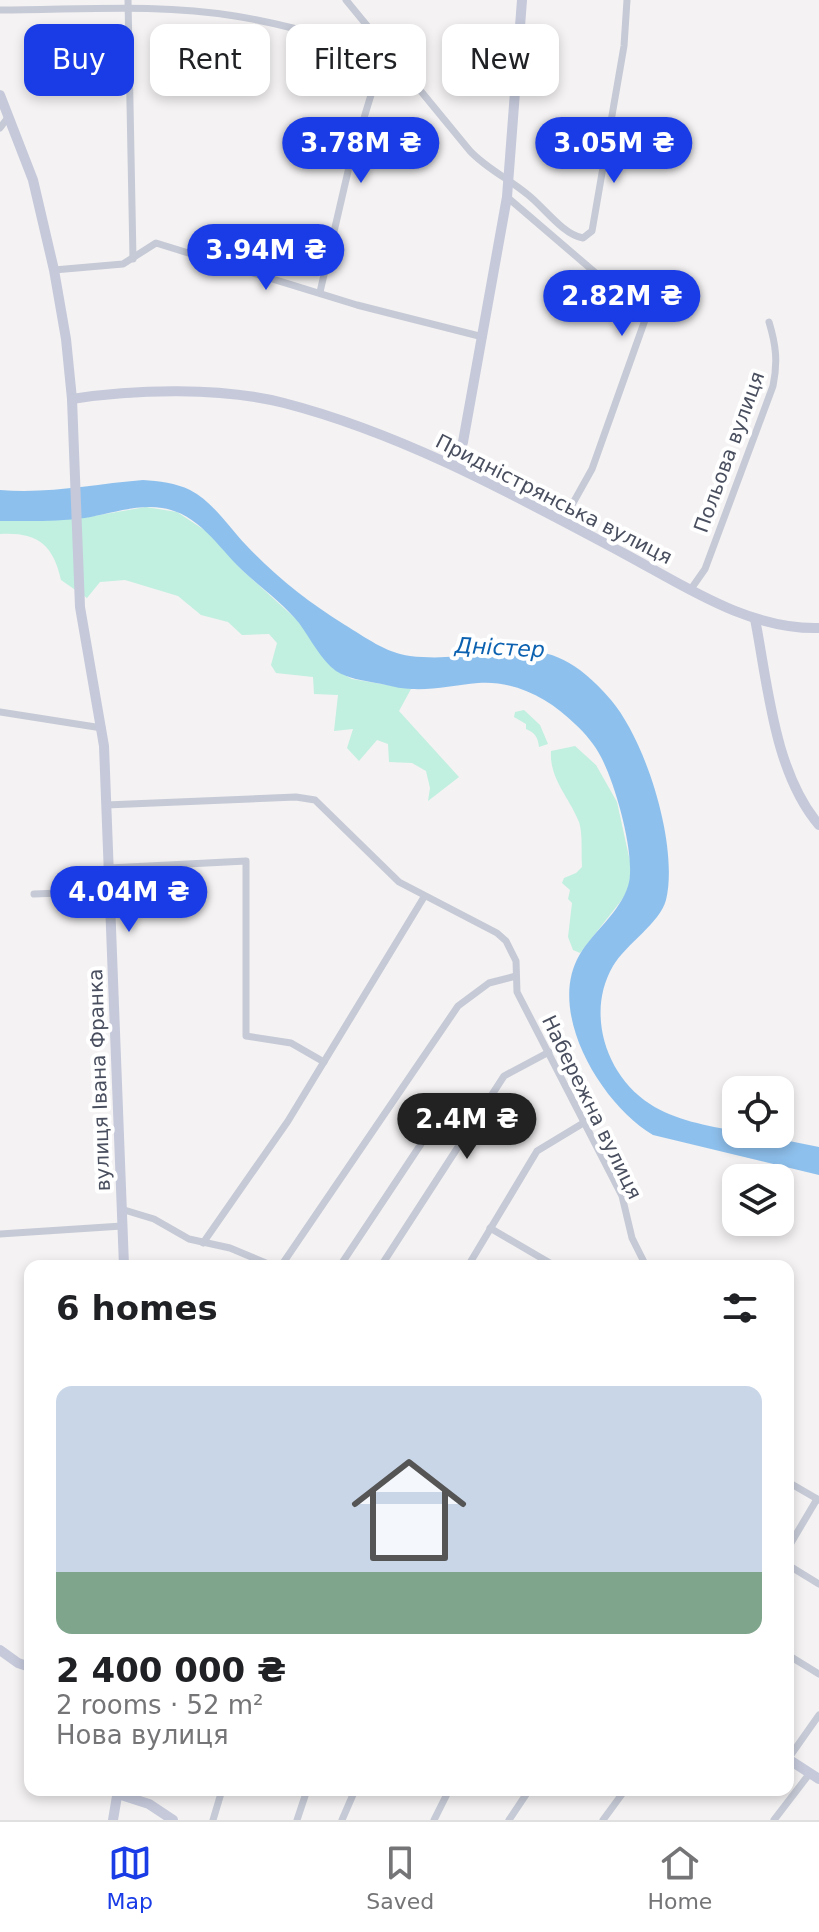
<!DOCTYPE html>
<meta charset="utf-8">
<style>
:root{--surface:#fff;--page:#f2f2f2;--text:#202124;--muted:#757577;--line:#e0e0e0;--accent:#193ce7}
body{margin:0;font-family:"DejaVu Sans",sans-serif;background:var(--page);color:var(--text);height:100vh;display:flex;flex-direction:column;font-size:30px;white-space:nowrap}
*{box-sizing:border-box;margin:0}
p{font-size:26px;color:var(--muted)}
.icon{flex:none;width:44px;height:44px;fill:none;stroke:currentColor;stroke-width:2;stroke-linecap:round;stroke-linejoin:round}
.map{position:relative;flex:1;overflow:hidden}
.side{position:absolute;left:24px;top:1260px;width:770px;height:536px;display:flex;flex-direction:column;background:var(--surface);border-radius:16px;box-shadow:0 4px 12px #0003}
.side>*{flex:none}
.top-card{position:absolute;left:24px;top:24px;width:772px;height:72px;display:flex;gap:16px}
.controls{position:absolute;left:722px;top:1076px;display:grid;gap:16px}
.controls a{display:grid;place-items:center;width:72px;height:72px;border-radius:16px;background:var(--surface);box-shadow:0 4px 12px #0003;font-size:40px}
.price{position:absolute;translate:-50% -68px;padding:0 18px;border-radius:28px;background:var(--accent);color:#fff;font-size:26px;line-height:52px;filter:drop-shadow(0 2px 4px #0008)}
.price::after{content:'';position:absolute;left:50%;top:48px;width:24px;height:18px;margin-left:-12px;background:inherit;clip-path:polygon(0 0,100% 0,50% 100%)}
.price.active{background:#222;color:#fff}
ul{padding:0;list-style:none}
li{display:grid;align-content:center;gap:16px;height:424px;padding:0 32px}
li span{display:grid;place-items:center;height:248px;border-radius:16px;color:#555}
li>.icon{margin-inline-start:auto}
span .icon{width:144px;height:144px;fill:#fffc;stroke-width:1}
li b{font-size:34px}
h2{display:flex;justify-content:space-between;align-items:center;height:96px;padding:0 32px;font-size:34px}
.pill{padding:0 28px;border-radius:16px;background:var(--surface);box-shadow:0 4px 12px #0003;font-size:28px;line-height:72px}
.pill.active{background:var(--accent);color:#fff}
.tab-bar{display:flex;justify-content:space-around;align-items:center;height:112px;border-top:2px solid var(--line);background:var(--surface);font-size:22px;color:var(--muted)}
.tab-bar a{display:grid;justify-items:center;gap:4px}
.tab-bar .active{color:var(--accent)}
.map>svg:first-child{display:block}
</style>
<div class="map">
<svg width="819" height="1820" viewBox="0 0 819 1820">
<rect width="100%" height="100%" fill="#f4f2f2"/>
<g fill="#c1f0e0">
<path d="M146 507 177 512 209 533 241 569 297 620 334 669 352 679 411 689 399 711 459 777 428 801 430 788 426 771 412 763 389 762 388 744 377 740 359 761 347 748 353 729 334 731 338 695 314 694 313 677 276 673 271 665 277 643 269 634 242 635 228 622 201 615 178 596 125 580 100 582 87 598 61 580C53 544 37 532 0 534V521L82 518Z"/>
<path d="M524 710 540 725 548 744 539 747C538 737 535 733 526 729V724L514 717 515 712Z"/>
<path d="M575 746 596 765 617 802 631 866 629 885 624 897 580 953 573 950 568 937 572 903 568 899 570 890 562 883 564 878 576 873 582 867C581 853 583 835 579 822 570 798 549 779 551 751Z"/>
</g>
<path fill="#8ec0ed" d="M143 480C159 481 176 483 190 490 213 502 229 527 246 545 276 577 308 602 345 625 365 637 386 653 410 656 497 666 540 616 611 700 646 741 679 846 666 900 660 923 626 944 613 966 586 1012 605 1075 650 1104 674 1120 708 1126 736 1131V1134H755L819 1147V1175L653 1135C602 1105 545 1012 580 954 594 931 620 912 628 886 637 858 615 783 601 757 595 745 585 733 575 724 550 699 515 680 478 683 456 685 434 690 412 689 400 689 388 685 376 683 362 680 349 679 336 671 321 660 310 638 299 623 283 603 260 587 242 570 218 547 198 513 162 508 137 504 109 514 85 518 57 522 28 521 0 521V490C50 494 94 484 143 480Z"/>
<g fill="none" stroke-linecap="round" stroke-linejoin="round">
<g stroke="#c6cad6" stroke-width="7">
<path d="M128 0 133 259"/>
<path d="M346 0 470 151C487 169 509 179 527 194 544 207 562 234 583 238L592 231 624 46 627 0"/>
<path d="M0 10C78 10 157 3 235 16 279 23 323 36 367 48"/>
<path d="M0 128 9 116"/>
<path d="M507 197 640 311 645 320 592 469 563 521"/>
<path d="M54 270 123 264 156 243 357 305 483 337"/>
<path d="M320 292 349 167 378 72"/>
<path d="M691 589 705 569 773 386C778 362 776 345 769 322"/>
<path d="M0 712 102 728"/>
<path d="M106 805 296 797 315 800 399 882 497 933 506 941 516 961 517 992 622 1196 632 1238 646 1266"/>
<path d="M109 868 246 861V1036L291 1043 324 1062"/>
<path d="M34 894 111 891"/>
<path d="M121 1209 154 1219 189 1239 230 1248 273 1266"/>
<path d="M490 1228 555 1266"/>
<path d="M0 1234 122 1226"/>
<path d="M203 1243 288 1121 424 897"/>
<path d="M281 1266 458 1006 489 983 516 976"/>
<path d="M340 1266 421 1144"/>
<path d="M381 1266 504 1076 549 1052"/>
<path d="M468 1266 537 1151 585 1122"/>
<path d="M788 1482 819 1500"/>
<path d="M788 1548 817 1499"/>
<path d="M788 1565 819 1584"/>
<path d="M788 1655 819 1674"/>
<path d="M788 1759 819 1715"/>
<path d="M213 1820 222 1790"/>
<path d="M297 1820 307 1790"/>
<path d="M342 1820 355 1790"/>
<path d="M434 1820 449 1790"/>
<path d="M509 1820 529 1790"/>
<path d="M603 1820 625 1790"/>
<path d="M774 1820 810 1773"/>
</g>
<g stroke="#c5c9da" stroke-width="10">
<path d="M0 95 33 180 54 270 66 339 72 399 80 607 104 746 124 1266"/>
<path d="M72 399C135 389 222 387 284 403 404 434 514 495 623 553 683 585 748 630 819 628"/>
<path d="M455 465 463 442 507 197 522 0"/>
<path d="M755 619C768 685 774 772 819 825"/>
<path d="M0 1650 18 1663 30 1667"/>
<path d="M788 1759 819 1779"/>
<path d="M118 1794 149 1804 173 1820"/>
<path d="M113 1820 118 1790"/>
</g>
</g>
<g text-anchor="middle" stroke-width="8" stroke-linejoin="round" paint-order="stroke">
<g font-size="20" fill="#494f5f" stroke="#fff">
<text transform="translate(729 452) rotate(-70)" y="7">Польова вулиця</text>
<text transform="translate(554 499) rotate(27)" y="7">Придністрянська вулиця</text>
<text transform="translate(99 1080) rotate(-92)" y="7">вулиця Івана Франка</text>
<text transform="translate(592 1107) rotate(64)" y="7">Набережна вулиця</text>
</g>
<g font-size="22" font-style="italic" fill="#0c62b0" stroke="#fff">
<text transform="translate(500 647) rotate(3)" y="8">Дністер</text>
</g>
</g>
</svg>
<div class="controls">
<a><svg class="icon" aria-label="locate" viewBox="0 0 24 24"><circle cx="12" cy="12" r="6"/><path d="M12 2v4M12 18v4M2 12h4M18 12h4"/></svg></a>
<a><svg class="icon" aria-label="layers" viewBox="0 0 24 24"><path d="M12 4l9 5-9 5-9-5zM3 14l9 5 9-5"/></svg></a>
</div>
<b class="price" style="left:361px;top:185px">3.78M ₴</b>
<b class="price" style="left:614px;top:185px">3.05M ₴</b>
<b class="price" style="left:266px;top:292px">3.94M ₴</b>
<b class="price" style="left:622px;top:338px">2.82M ₴</b>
<b class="price" style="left:129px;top:934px">4.04M ₴</b>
<b class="price active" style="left:467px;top:1161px">2.4M ₴</b>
<div class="top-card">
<a class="pill active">Buy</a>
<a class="pill">Rent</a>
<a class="pill">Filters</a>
<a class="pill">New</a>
</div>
<section class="side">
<h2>6 homes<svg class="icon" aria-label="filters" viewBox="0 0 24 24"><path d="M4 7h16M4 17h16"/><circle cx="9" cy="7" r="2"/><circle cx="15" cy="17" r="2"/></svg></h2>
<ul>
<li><span style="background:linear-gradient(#c9d6e8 75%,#7fa58c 0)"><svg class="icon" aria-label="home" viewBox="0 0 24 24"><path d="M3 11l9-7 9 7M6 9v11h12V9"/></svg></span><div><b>2 400 000 ₴</b><p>2 rooms · 52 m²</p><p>Нова вулиця</p></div></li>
</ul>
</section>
</div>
<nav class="tab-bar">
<a class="active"><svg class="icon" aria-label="map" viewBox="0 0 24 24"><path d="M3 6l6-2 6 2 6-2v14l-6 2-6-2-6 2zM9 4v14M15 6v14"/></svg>Map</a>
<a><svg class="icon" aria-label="saved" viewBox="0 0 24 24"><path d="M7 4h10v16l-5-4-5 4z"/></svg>Saved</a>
<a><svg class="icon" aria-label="home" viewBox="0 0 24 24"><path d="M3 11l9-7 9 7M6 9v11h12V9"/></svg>Home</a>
</nav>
